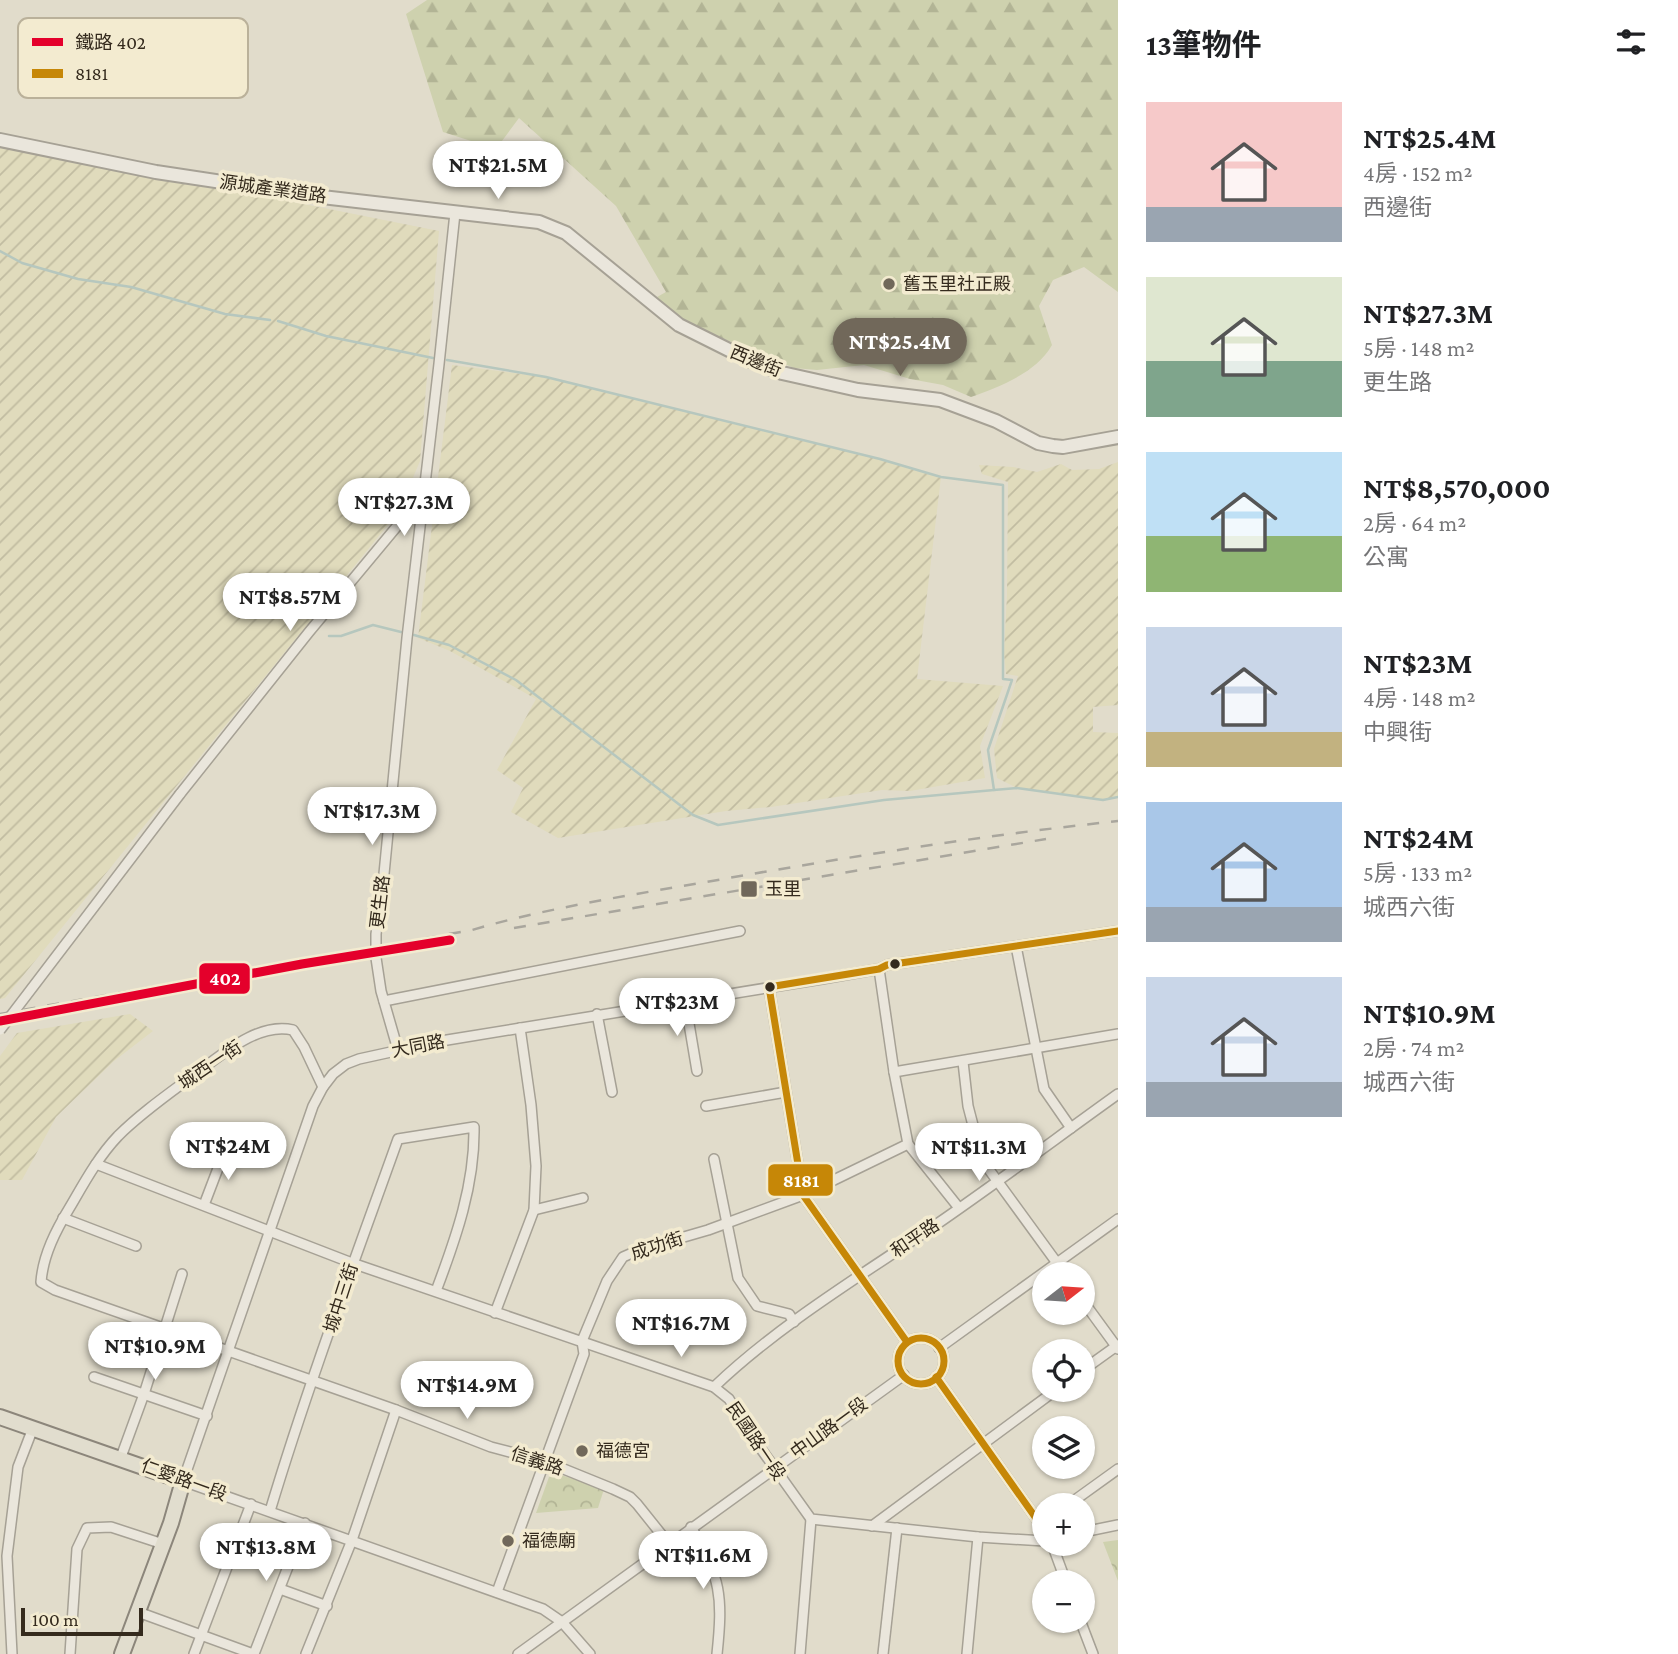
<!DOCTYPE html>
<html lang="zh-TW">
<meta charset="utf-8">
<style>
:root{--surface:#fff;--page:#f6f6f6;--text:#202124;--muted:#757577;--accent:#71685a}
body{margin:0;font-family:"Crimson Pro","Noto Sans TC",serif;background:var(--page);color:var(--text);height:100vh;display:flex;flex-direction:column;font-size:26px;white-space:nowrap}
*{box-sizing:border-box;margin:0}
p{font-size:23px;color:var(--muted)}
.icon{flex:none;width:38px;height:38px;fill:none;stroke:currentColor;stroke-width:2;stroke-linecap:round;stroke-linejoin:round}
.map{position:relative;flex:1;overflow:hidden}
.sheet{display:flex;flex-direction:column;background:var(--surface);width:560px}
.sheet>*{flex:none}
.needle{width:46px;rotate:73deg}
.buttons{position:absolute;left:1032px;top:1262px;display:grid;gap:14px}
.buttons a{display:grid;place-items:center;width:63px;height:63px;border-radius:50%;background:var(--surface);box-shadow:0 2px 5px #0004;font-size:35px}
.scale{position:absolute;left:21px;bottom:18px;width:122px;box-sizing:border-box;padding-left:7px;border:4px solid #342a1d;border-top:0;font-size:19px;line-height:24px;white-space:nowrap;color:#342a1d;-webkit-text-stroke:5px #f3ebd0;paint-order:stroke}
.price{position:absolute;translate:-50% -60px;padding:0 16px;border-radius:24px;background:#fff;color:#222;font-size:23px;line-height:46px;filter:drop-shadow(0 2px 4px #0008)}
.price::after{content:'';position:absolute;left:50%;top:42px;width:21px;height:16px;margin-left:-10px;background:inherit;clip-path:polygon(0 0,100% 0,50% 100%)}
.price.selected{background:var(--accent);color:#fff}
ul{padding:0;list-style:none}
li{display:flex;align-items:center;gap:21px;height:175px;padding:0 28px}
li span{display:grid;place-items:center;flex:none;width:196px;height:140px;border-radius:0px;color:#555}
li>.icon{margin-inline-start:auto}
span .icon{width:84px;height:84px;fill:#fffc;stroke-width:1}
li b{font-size:30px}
h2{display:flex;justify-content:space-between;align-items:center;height:84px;padding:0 28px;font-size:30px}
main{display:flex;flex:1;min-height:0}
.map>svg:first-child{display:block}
</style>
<main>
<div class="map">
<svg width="1118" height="1654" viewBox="0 0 1118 1654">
<defs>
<pattern id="farmland-furrows" width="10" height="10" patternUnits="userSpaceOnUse" patternTransform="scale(1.75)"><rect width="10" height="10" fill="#e0dbbc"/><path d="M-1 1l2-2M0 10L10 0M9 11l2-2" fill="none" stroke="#c1bca1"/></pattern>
<pattern id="forest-firs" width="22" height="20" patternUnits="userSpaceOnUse" patternTransform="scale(1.75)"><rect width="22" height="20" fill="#ced1ae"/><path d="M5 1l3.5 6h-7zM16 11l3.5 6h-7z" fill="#b2b495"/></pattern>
<pattern id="park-crowns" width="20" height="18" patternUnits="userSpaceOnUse" patternTransform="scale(1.75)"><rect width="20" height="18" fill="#ced1ae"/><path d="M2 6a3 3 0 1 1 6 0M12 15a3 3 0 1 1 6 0" fill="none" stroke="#b2b495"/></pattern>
</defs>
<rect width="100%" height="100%" fill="#e1dccb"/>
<g fill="url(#farmland-furrows)">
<path d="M0 143 439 231 420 461 399 511 5 998 0 999Z"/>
<path d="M452 365 546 377 880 459 941 477 917 679 1003 686 980 746 985 778 910 791 882 790 771 807 726 811 558 838 511 812 523 788 497 770 536 699 450 651 418 638Z"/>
<path d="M1118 462V705L1093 707V732L1118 733V797L1103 800 1017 788 997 778 994 749 1018 676 1006 674 1004 654 1007 595 1008 482 982 474 979 465 1013 467 1037 472 1061 464 1072 470 1099 469Z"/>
<path d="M130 1014 153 1031 114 1061 56 1117 22 1180H0V1056L17 1033Z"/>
</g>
<path fill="url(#forest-firs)" d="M427 0H1118V292L1084 267 1053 280 1039 306 1052 345C1036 373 1001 386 971 397L943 385 910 379 864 365 817 370 794 368 676 319 657 297 666 292 616 206 519 118 496 149 443 132 406 14Z"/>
<g fill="url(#park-crowns)">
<path d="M558 1474 604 1489 598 1508 536 1513 549 1477Z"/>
<path d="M1118 1540V1581L1103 1542Z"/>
</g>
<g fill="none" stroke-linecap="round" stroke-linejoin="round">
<g stroke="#b6c7be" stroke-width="2.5">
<path d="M0 251 22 263 78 279 131 287 225 314 270 320"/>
<path d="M278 321 326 336 433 358"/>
<path d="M447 360 546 377 880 459 941 477 1003 485V679L1012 680 988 750 994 790 1017 788 1103 800 1118 797"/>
<path d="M414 635 449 645 516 680 693 815 718 825 884 800 994 790"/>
<path d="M329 636H341L373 625 401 632"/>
</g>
<defs>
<g id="minor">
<path d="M180 794 309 632 423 495"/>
<path d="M1016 946 1044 1089 1071 1128"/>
<path d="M879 969 894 1072 908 1144 959 1208"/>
<path d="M769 987 803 1195 907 1342"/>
<path d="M685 1000 697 1071"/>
<path d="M384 1001 740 931"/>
<path d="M597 1014 612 1092"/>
<path d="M398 1050 381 991 376 958V934L383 884 407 638 439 364 455 213"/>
<path d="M963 1062 968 1106 982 1160 1065 1274"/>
<path d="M894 1072 1118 1034"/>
<path d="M323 1087 304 1047 293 1030C259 1022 224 1053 198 1072 170 1093 142 1112 118 1136 98 1157 84 1183 70 1207 56 1230 43 1255 41 1282L55 1290 396 1410 491 1447 544 1461 613 1489 630 1497 637 1504 669 1544"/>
<path d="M706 1106 786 1092"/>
<path d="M714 1159 738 1278 757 1306 789 1314 794 1322"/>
<path d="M96 1164 352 1263 714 1387 729 1399 749 1432 811 1519 978 1537 1045 1541"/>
<path d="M204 1205 225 1150"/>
<path d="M534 1210 583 1198"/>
<path d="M63 1218 136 1246"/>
<path d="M1083 1301 1118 1349"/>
<path d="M495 1313 534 1210 536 1166 531 1105 520 1028"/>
<circle cx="921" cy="1361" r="23"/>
<path d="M939 1348 1118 1219"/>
<path d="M1083 1370 1118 1345"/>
<path d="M94 1377 207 1416"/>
<path d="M936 1377 1045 1531"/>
<path d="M714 1387C780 1324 862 1275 937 1224 998 1182 1058 1137 1118 1094"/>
<path d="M121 1457 144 1394 182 1274"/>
<path d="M1068 1505 1118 1469"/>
<path d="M270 1511C308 1385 354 1262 398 1139L474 1127C475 1184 456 1238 436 1291"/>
<path d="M872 1526 1056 1390"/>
<path d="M691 1527C721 1577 723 1597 717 1654"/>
<path d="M1083 1532 1118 1525"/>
<path d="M1052 1544 1066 1582"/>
<path d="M280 1589 327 1606"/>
<path d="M497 1592 584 1354 582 1341 607 1281 623 1257 639 1250 708 1230 803 1195 908 1144"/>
<path d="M138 1612 253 1654"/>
<path d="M1080 1620 1093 1654"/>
<path d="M12 1654 7 1556 18 1467 33 1428"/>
<path d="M70 1654 77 1549 87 1528 111 1527 163 1544"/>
<path d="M194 1654 251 1504"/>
<path d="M254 1654 305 1523"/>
<path d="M306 1654 352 1540 396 1410"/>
<path d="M518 1654 904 1375"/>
<path d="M590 1654 562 1622 543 1609 183 1481 313 1106 323 1087 333 1074 346 1064 359 1059 441 1041 822 979 879 969 887 965 1118 931"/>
<path d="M800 1654 811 1519"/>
<path d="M883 1654 897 1528"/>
<path d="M967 1654 978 1537"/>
</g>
<path id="tertiary" d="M0 140 156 172 322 197 539 222 566 233 679 325 751 361 782 373 858 390 940 400 996 421 1038 443 1053 446 1063 447 1118 437"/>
<path id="primary" d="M0 1417 183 1481 171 1523 122 1654"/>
</defs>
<use href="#minor" stroke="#a6a195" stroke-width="12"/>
<use href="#tertiary" stroke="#a6a195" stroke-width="16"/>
<use href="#primary" stroke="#8c867b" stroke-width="18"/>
<use href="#minor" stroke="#eae6dc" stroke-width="9"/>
<use href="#tertiary" stroke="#eae6dc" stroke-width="12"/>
<use href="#primary" stroke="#e1ddce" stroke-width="14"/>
<g stroke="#a9a69d" stroke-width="2.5" stroke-dasharray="12 12" stroke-linecap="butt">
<path d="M514 928 1046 839"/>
<path d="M0 1014 472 930C554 906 639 894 723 879 854 856 986 835 1118 821"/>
</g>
<defs>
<path id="minor-bridge" d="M0 1030 180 794"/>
</defs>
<use href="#minor-bridge" stroke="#a6a195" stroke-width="12" stroke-linecap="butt"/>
<use href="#minor-bridge" stroke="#eae6dc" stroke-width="9"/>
<defs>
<g id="bus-1">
<path d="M769 987 803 1195 907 1342"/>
<path d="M769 987 879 969 887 965 1118 931"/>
<circle cx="921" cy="1361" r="23"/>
<path d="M936 1377 1045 1531"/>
</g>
</defs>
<use href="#bus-1" stroke="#f3ebd0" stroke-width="12"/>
<use href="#bus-1" stroke="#c68707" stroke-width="7"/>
<defs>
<path id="rail-1" d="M0 1021 302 964 450 940"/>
</defs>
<use href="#rail-1" stroke="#f3ebd0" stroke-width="14"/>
<use href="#rail-1" stroke="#e4002b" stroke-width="9"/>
</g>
<g fill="#71685a" stroke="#f3ebd0" stroke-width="2.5">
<circle cx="889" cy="284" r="7"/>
<rect x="740" y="880" width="18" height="18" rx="3.5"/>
<circle cx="582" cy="1451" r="7"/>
<circle cx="508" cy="1541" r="7"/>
</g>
<g fill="#342a1d" stroke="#f3ebd0" stroke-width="2.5">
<circle cx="895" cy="964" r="6"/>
<circle cx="770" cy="987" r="6"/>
</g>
<g text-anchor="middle" stroke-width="7" stroke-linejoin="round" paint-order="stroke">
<g font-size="18" fill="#342a1d" stroke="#f3ebd0">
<text transform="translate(273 189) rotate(8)" y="6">源城產業道路</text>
<text transform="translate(756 361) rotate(22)" y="6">西邊街</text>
<text transform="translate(380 902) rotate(-83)" y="6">更生路</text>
<text transform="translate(418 1046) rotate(-11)" y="6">大同路</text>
<text transform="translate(210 1065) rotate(-34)" y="6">城西一街</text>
<text transform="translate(915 1238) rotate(-34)" y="6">和平路</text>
<text transform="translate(657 1246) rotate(-18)" y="6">成功街</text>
<text transform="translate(341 1298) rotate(-72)" y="6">城中三街</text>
<text transform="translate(829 1428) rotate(-36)" y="6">中山路一段</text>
<text transform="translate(756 1441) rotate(56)" y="6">民國路一段</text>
<text transform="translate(537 1461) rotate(18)" y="6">信義路</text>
<text transform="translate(184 1480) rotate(20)" y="6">仁愛路一段</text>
</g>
<g font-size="18" fill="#342a1d" stroke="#f3ebd0" text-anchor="start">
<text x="903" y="290">舊玉里社正殿</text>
<text x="765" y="895">玉里</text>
<text x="596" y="1457">福德宮</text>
<text x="522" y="1547">福德廟</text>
</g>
</g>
<rect x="18" y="18" width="230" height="80" rx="10" fill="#f3ebd0" stroke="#bab19a" stroke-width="2"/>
<rect x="32" y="38" width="31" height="8" fill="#e4002b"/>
<rect x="32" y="69" width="31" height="9" fill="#c68707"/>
<g font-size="19" fill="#342a1d">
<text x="75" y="49">鐵路 402</text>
<text x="75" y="80">8181</text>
</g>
<g stroke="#f3ebd0" stroke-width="2.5">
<rect x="198" y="962" width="53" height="33" rx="7" fill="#e4002b"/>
<rect x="767" y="1163" width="67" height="34" rx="7" fill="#c68707"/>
</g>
<g font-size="19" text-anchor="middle" font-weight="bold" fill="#fff">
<text x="225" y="985">402</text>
<text x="801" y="1187">8181</text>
</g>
</svg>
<div class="buttons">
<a><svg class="needle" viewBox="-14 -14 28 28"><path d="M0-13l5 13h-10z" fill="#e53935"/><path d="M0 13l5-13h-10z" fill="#757577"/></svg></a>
<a><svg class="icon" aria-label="locate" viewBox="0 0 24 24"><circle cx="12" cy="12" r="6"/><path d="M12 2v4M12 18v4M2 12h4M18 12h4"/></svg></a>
<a><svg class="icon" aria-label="layers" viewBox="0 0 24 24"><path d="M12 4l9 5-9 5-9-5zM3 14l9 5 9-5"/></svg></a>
<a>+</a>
<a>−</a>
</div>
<div class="scale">100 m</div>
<b class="price" style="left:498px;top:201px">NT$21.5M</b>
<b class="price selected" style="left:900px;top:378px">NT$25.4M</b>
<b class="price" style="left:404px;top:538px">NT$27.3M</b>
<b class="price" style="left:290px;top:633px">NT$8.57M</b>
<b class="price" style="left:372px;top:847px">NT$17.3M</b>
<b class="price" style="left:677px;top:1038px">NT$23M</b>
<b class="price" style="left:228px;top:1182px">NT$24M</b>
<b class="price" style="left:979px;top:1183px">NT$11.3M</b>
<b class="price" style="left:681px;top:1359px">NT$16.7M</b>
<b class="price" style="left:155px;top:1382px">NT$10.9M</b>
<b class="price" style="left:467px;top:1421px">NT$14.9M</b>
<b class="price" style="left:266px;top:1583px">NT$13.8M</b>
<b class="price" style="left:703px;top:1591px">NT$11.6M</b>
</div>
<section class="sheet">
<h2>13筆物件<svg class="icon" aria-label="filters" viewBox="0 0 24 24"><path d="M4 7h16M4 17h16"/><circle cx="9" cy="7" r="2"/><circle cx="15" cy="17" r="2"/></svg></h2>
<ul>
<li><span style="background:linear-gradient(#f6c9c9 75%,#9aa5b1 0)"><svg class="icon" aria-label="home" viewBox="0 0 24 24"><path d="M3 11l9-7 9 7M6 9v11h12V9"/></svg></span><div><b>NT$25.4M</b><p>4房 · 152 m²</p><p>西邊街</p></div></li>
<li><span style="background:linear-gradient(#dfe7d0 60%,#7fa58c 0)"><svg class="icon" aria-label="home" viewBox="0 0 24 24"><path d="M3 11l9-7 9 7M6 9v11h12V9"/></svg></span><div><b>NT$27.3M</b><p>5房 · 148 m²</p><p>更生路</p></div></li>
<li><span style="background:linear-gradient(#bfe0f5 60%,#8fb573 0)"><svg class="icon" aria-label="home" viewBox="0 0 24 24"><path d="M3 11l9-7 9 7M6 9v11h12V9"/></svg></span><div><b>NT$8,570,000</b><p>2房 · 64 m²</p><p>公寓</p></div></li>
<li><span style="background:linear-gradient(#c9d6e8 75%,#c2b280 0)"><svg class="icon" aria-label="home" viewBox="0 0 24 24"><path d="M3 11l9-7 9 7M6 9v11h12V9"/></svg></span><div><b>NT$23M</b><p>4房 · 148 m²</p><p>中興街</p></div></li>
<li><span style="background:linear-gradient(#a9c7e8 75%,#9aa5b1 0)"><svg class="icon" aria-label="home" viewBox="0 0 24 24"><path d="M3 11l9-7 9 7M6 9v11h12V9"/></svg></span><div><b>NT$24M</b><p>5房 · 133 m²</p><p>城西六街</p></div></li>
<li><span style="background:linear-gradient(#c9d6e8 75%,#9aa5b1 0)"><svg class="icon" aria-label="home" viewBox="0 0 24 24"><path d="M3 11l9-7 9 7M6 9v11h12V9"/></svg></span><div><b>NT$10.9M</b><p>2房 · 74 m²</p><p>城西六街</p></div></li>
</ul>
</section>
</main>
